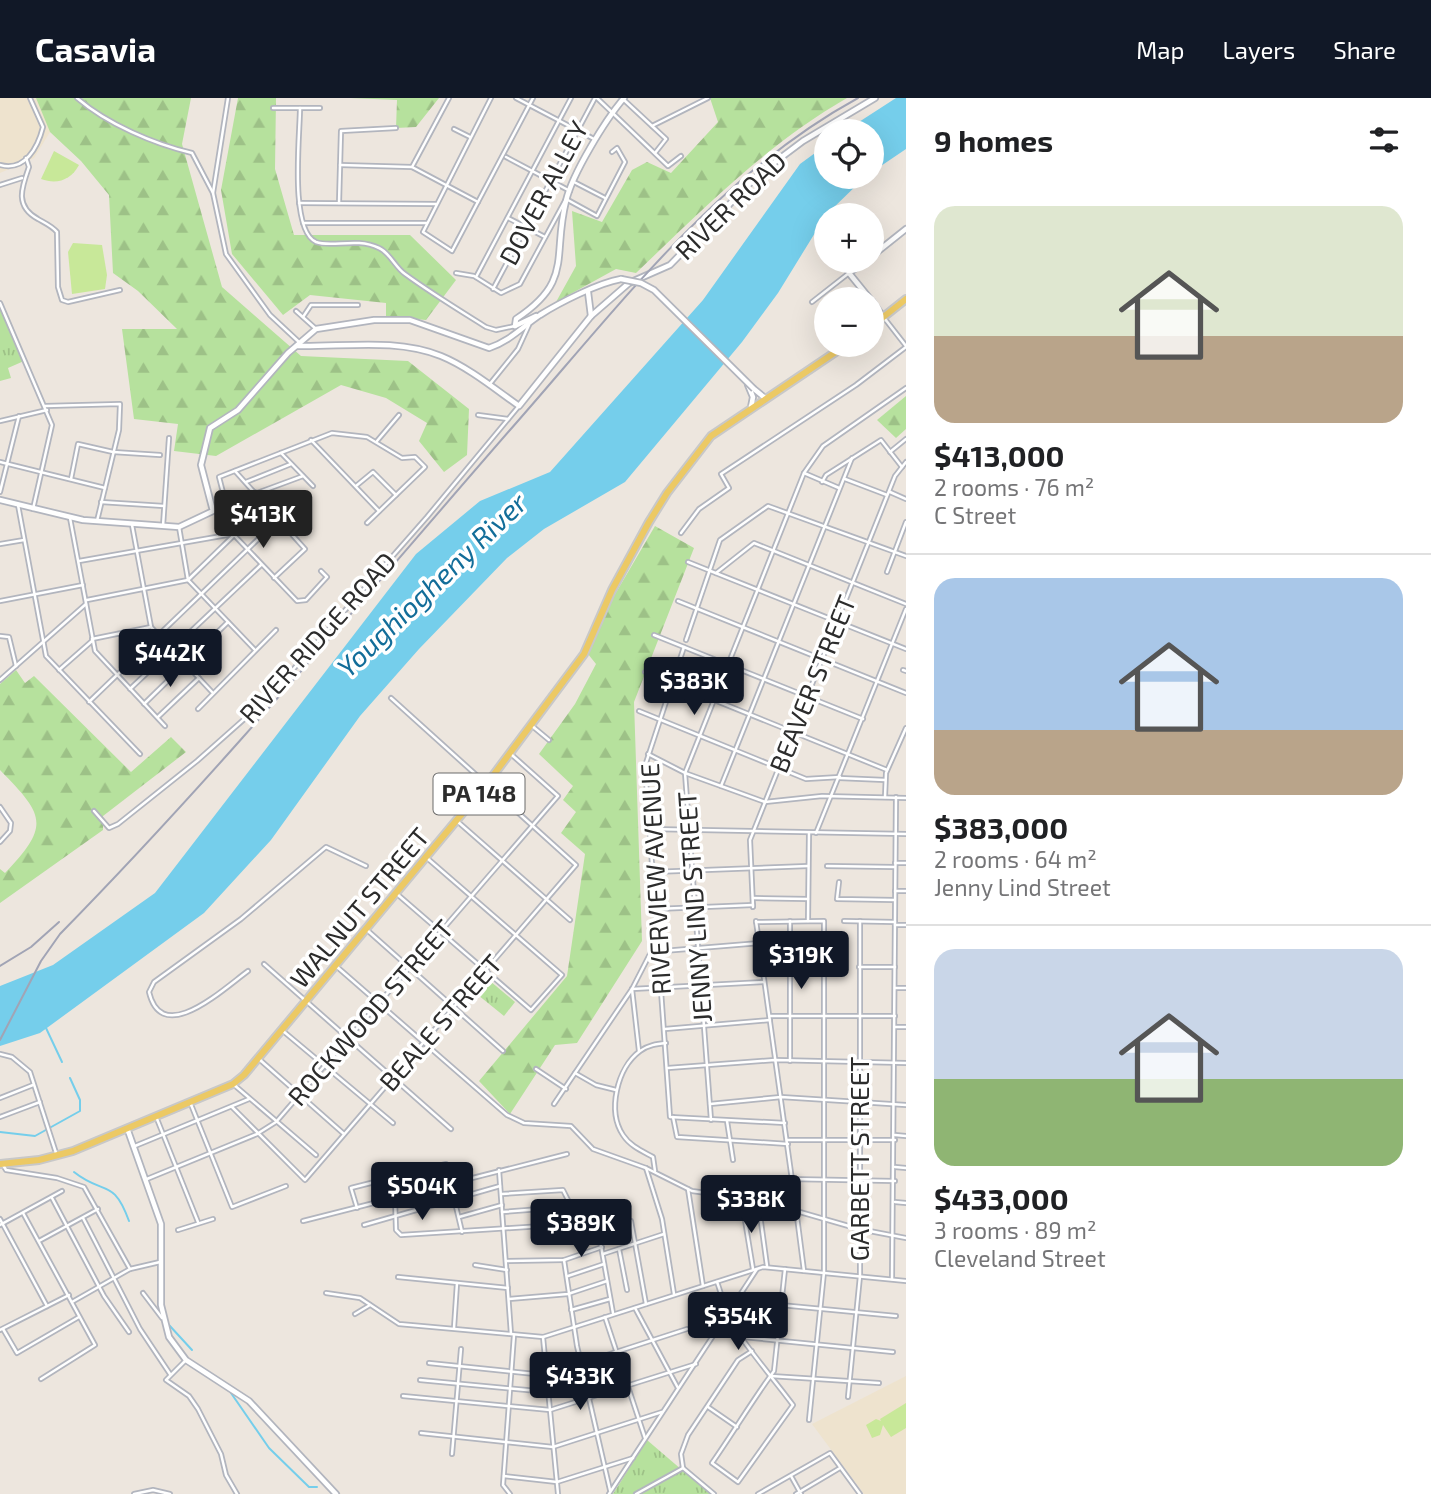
<!DOCTYPE html>
<meta charset="utf-8">
<style>
:root{--surface:#fff;--page:#f6f6f6;--text:#202124;--muted:#757577;--line:#e0e0e0;--accent:#111827}
body{margin:0;font-family:"Exo 2",sans-serif;background:var(--page);color:var(--text);height:100vh;display:flex;flex-direction:column;font-size:26px;white-space:nowrap}
*{box-sizing:border-box;margin:0}
p{font-size:23px;color:var(--muted)}
.icon{flex:none;width:38px;height:38px;fill:none;stroke:currentColor;stroke-width:2;stroke-linecap:round;stroke-linejoin:round}
.map{position:relative;flex:1;overflow:hidden}
.drawer{display:flex;flex-direction:column;background:var(--surface);width:525px}
.drawer>*{flex:none}
.fabs{position:absolute;left:814px;top:21px;display:grid;gap:14px}
.fabs a{display:grid;place-items:center;width:70px;height:70px;border-radius:50%;background:var(--surface);box-shadow:0 7px 28px #0002;font-size:35px}
.price{position:absolute;translate:-50% -60px;padding:0 16px;border-radius:7px;background:var(--accent);color:#fff;font-size:23px;line-height:46px;filter:drop-shadow(0 2px 4px #0008)}
.price::after{content:'';position:absolute;left:50%;top:42px;width:21px;height:16px;margin-left:-10px;background:inherit;clip-path:polygon(0 0,100% 0,50% 100%)}
.price.selected{background:#222;color:#fff}
ul{padding:0;list-style:none}
li{display:grid;align-content:center;gap:14px;height:371px;padding:0 28px}
li+li{border-top:2px solid var(--line)}
li span{display:grid;place-items:center;height:217px;border-radius:21px;color:#555}
li>.icon{margin-inline-start:auto}
span .icon{width:126px;height:126px;fill:#fffc;stroke-width:1}
li b{font-size:30px}
h2{display:flex;justify-content:space-between;align-items:center;height:84px;padding:0 28px;font-size:30px}
header{display:flex;align-items:center;gap:42px;box-sizing:border-box;height:98px;padding:0 35px;background:var(--accent);color:#fff}
header strong{font-size:33px}
nav{display:flex;gap:38px;margin-inline-start:auto;font-size:24px}
main{display:flex;flex:1;min-height:0}
.map>svg:first-child{display:block}
</style>
<header>
<strong>Casavia</strong>
<nav><a>Map</a><a>Layers</a><a>Share</a></nav>
</header>
<main>
<div class="map">
<svg width="906" height="1396" viewBox="0 0 906 1396">
<defs>
<pattern id="grass-tufts" width="24" height="20" patternUnits="userSpaceOnUse" patternTransform="scale(1.75)"><rect width="24" height="20" fill="#b6e19d"/><path d="M3 7l-1-3M5 7V3M7 7l1-3M15 17l-1-3M17 17v-4M19 17l1-3" fill="none" stroke="#9dc187"/></pattern>
<pattern id="forest-firs" width="22" height="20" patternUnits="userSpaceOnUse" patternTransform="scale(1.75)"><rect width="22" height="20" fill="#b6e19d"/><path d="M5 1l3.5 6h-7zM16 11l3.5 6h-7z" fill="#9dc187"/></pattern>
</defs>
<rect width="100%" height="100%" fill="#ede6de"/>
<g fill="#eee3ce">
<path d="M0 0H36L50 34 34 60 0 75Z"/>
<path d="M906 1278V1396H864L812 1326Z"/>
</g>
<g fill="url(#grass-tufts)">
<path d="M0 205 24 263 8 270 11 280 0 283Z"/>
<path d="M490 883 515 904 504 918 478 897Z"/>
<path d="M647 1342 710 1396H613Z"/>
</g>
<g fill="url(#forest-firs)">
<path d="M36 0H191L182 46 222 189 301 258 408 263 469 311 467 357 444 374 419 343 427 325 386 300 341 287 216 358 174 353 178 326 134 321 122 231H177L138 193 113 175 109 97 81 63 50 34Z"/>
<path d="M238 0H276L275 71 294 137H410L456 182 426 222 386 218V205L310 197 283 217 232 156 221 92Z"/>
<path d="M350 0H439L416 29 396 30 397 2Z"/>
<path d="M710 0H847C767 46 703 111 636 175L616 171 556 204 576 168 572 113 602 124 632 72 647 64 671 75 718 24Z"/>
<path d="M906 298V331L896 340 877 322Z"/>
<path d="M655 428 694 450 634 604 642 843 577 945 555 947 510 1016 479 983 567 878 585 756 561 735 576 714 563 702 573 688 539 656 575 606 596 566 588 556 614 498Z"/>
<path d="M16 572 25 585 34 578 131 674 171 639 186 654 103 718V732L0 805V771L5 775C51 727 44 717 0 672V586Z"/>
</g>
<g fill="#c8e899">
<path d="M54 53 79 67C71 82 57 87 41 81Z"/>
<path d="M73 145 102 147 107 177 105 191 72 196 68 154Z"/>
<path d="M906 1305V1330L891 1339 883 1327 880 1337 872 1340 866 1327 876 1321 881 1323 880 1321Z"/>
</g>
<g fill="#75ceeb">
<path d="M896 0H906V51L872 74V33H845Z"/>
<path d="M826 47V79H865L826 117 778 195 742 244 625 384 544 431 507 460 419 551 360 618 271 742 204 815 40 935 0 948V888L53 867 155 795 416 456 480 403 550 374 703 202 800 66Z"/>
</g>
<g fill="none" stroke-linecap="round" stroke-linejoin="round">
<g stroke="#75ceeb" stroke-width="2">
<path d="M46 930 62 964"/>
<path d="M0 1034 35 1038 80 1013V1002L70 980"/>
<path d="M74 1074C104 1098 113 1079 129 1123"/>
<path d="M169 1227 192 1252"/>
<path d="M231 1295 269 1350 309 1389H317"/>
</g>
<defs>
<g id="minor">
<path d="M77 0C107 26 154 46 192 55L213 95 226 156 270 217 300 245"/>
<path d="M491 0 423 134 452 153 533 0"/>
<path d="M516 0 594 41"/>
<path d="M597 0 668 68 681 58"/>
<path d="M623 1 666 41 655 55"/>
<path d="M273 10H320"/>
<path d="M300 10C300 36 289 132 316 144 332 150 356 139 379 150 390 155 395 169 405 176 431 195 459 212 486 229L496 232 515 228"/>
<path d="M652 28 708 0"/>
<path d="M454 31 470 39"/>
<path d="M506 59 570 93"/>
<path d="M26 60 29 69C22 89 14 108 38 121 45 125 52 128 57 134L58 189 62 202 68 204 120 192"/>
<path d="M0 67C25 74 38 49 43 29L30 0"/>
<path d="M340 67 412 69 478 104"/>
<path d="M412 69 449 0"/>
<path d="M574 84 605 100"/>
<path d="M0 87 22 80"/>
<path d="M213 95 228 0"/>
<path d="M299 105 436 106"/>
<path d="M339 105 341 33 396 30"/>
<path d="M508 120 545 139"/>
<path d="M303 125H427"/>
<path d="M823 140 826 145"/>
<path d="M456 175 474 178 501 195 520 186 566 101 597 118 625 64 617 50 612 54"/>
<path d="M476 179 571 0"/>
<path d="M493 191 595 0"/>
<path d="M812 204 849 175 839 163"/>
<path d="M0 205 52 327 33 411"/>
<path d="M296 213 316 231"/>
<path d="M303 219 311 207H358"/>
<path d="M885 221 906 248"/>
<path d="M489 287 518 251 529 227"/>
<path d="M45 308 120 306 119 332 97 423"/>
<path d="M478 317 508 321"/>
<path d="M0 323 47 312"/>
<path d="M311 342 379 413"/>
<path d="M377 343 399 317"/>
<path d="M890 354 906 341"/>
<path d="M281 355 313 388"/>
<path d="M0 364 105 390"/>
<path d="M235 373 305 451 274 480"/>
<path d="M804 375 839 390"/>
<path d="M71 381 78 346 113 354 160 357"/>
<path d="M845 381 887 397"/>
<path d="M246 384 291 366"/>
<path d="M822 384 826 377 881 342 902 369"/>
<path d="M356 388 373 374 396 397"/>
<path d="M0 394 19 318"/>
<path d="M890 394 906 401"/>
<path d="M101 404 164 408"/>
<path d="M18 407 46 558 140 656"/>
<path d="M213 413 225 409"/>
<path d="M229 414 252 393 257 395 303 378"/>
<path d="M70 420 95 553 165 628"/>
<path d="M132 427 151 529 212 594"/>
<path d="M163 428 169 340"/>
<path d="M179 429 188 482 255 552"/>
<path d="M681 435 699 411 729 390 721 376 856 287 906 249"/>
<path d="M0 446 24 442"/>
<path d="M79 463 233 436"/>
<path d="M688 464 906 551"/>
<path d="M321 473 327 479 306 502 297 503 234 437 219 379 332 335 367 339 402 360 415 359 425 369 367 425"/>
<path d="M887 474 906 424"/>
<path d="M716 475 754 445 906 506"/>
<path d="M87 502 188 482 264 408"/>
<path d="M0 503 83 487"/>
<path d="M678 503 906 595"/>
<path d="M654 537 863 621"/>
<path d="M0 538 9 539 16 568"/>
<path d="M92 541 151 529"/>
<path d="M686 542 720 442 768 408 906 458"/>
<path d="M684 549 645 668 670 1019 785 1025"/>
<path d="M59 572 92 543"/>
<path d="M903 572 906 573"/>
<path d="M645 574 887 672"/>
<path d="M0 582 86 506"/>
<path d="M130 591 261 467"/>
<path d="M89 604 278 422"/>
<path d="M144 606 228 524"/>
<path d="M198 611 276 532"/>
<path d="M639 613 806 681 840 679"/>
<path d="M158 619 199 580"/>
<path d="M531 627 549 642"/>
<path d="M648 656 685 675 765 704 822 698 906 700"/>
<path d="M839 680 885 682"/>
<path d="M721 688 852 360"/>
<path d="M885 699 886 675 906 630"/>
<path d="M0 709 11 725 10 733 0 744"/>
<path d="M94 713 109 730 118 726 197 663 268 600 427 419 519 308"/>
<path d="M457 723 570 822"/>
<path d="M650 731 906 736"/>
<path d="M816 735 906 511"/>
<path d="M895 765H906"/>
<path d="M827 768 894 769"/>
<path d="M653 774 808 768"/>
<path d="M839 784 837 801 894 802"/>
<path d="M895 793H906"/>
<path d="M397 796 531 912 562 877 427 760"/>
<path d="M753 800 808 801"/>
<path d="M753 809 750 742 895 378 906 364"/>
<path d="M656 811 753 807"/>
<path d="M756 823 792 1082"/>
<path d="M808 823 809 735"/>
<path d="M844 823 895 824"/>
<path d="M756 824 824 823V1174L809 1322"/>
<path d="M895 827H906"/>
<path d="M367 832 503 953"/>
<path d="M264 866 451 1031"/>
<path d="M336 868 507 1017 524 1025 571 1028 593 1051 646 1070 692 1093 758 1102 859 1131 906 1140"/>
<path d="M763 869H825"/>
<path d="M859 869H895"/>
<path d="M248 873C222 892 162 949 149 894L154 884 241 821 326 749 366 768"/>
<path d="M895 890H906"/>
<path d="M632 891 764 884"/>
<path d="M632 891 639 953"/>
<path d="M770 918H895"/>
<path d="M895 929H906"/>
<path d="M665 931 770 922"/>
<path d="M283 933 393 1025"/>
<path d="M0 956 12 959 30 974 57 1058"/>
<path d="M259 961 344 1036"/>
<path d="M790 963V823"/>
<path d="M668 970 775 962 906 965"/>
<path d="M536 971 566 991"/>
<path d="M575 975 596 987 616 992"/>
<path d="M233 986 316 1057"/>
<path d="M0 1000 33 987"/>
<path d="M190 1004 232 1109 286 1088"/>
<path d="M554 1006 632 891 651 854 760 845"/>
<path d="M710 1006 781 999 906 1007"/>
<path d="M232 1009 305 1082 576 767 391 600"/>
<path d="M0 1019 40 1004"/>
<path d="M673 1019 677 1039 788 1046"/>
<path d="M157 1021 198 1124"/>
<path d="M711 1022 685 675 804 375 823 348 906 290"/>
<path d="M727 1023 733 1062"/>
<path d="M895 1037 906 1038"/>
<path d="M787 1042H895"/>
<path d="M135 1048 249 1001"/>
<path d="M3 1067 6 1072 57 1080 84 1089 130 1171"/>
<path d="M895 1069 906 1070"/>
<path d="M646 1070 662 1121 674 1196"/>
<path d="M499 1072 511 1236"/>
<path d="M655 1073 653 1059C642 1053 630 1048 623 1037 607 1013 617 970 640 953 648 947 657 946 666 945"/>
<path d="M393 1079 399 1098"/>
<path d="M734 1080 895 1083"/>
<path d="M147 1081 257 1036 276 1024 558 698 512 657"/>
<path d="M688 1091 703 1188"/>
<path d="M502 1096 563 1092 570 1106 567 1109 502 1114"/>
<path d="M741 1098 753 1171"/>
<path d="M52 1100 104 1198 129 1234"/>
<path d="M395 1100 396 1132 401 1137 588 1125 598 1131 613 1215"/>
<path d="M758 1102 767 1168"/>
<path d="M895 1104 906 1105"/>
<path d="M357 1110 351 1090 446 1066 462 1134"/>
<path d="M796 1111 804 1173"/>
<path d="M613 1114 615 1125 631 1123 646 1206"/>
<path d="M23 1115 95 1247 41 1281"/>
<path d="M459 1119 502 1107"/>
<path d="M83 1120 140 1231 170 1276"/>
<path d="M0 1121 47 1208"/>
<path d="M303 1123 567 1056"/>
<path d="M0 1127 62 1093"/>
<path d="M364 1127 500 1088"/>
<path d="M178 1132 213 1121"/>
<path d="M39 1143 98 1111"/>
<path d="M619 1151 627 1192"/>
<path d="M603 1156 664 1136"/>
<path d="M564 1162 577 1248 610 1392"/>
<path d="M506 1163 564 1162 602 1149"/>
<path d="M475 1167 507 1172"/>
<path d="M568 1178 604 1166"/>
<path d="M398 1179 508 1190"/>
<path d="M892 1181 896 699"/>
<path d="M717 1184C722 1197 725 1214 732 1226 750 1254 773 1280 793 1307L738 1384 712 1365C733 1335 752 1303 774 1273L785 1171"/>
<path d="M143 1195 162 1220"/>
<path d="M326 1195 360 1200 399 1226 543 1239 763 1169 906 1183"/>
<path d="M509 1201 568 1196 607 1183"/>
<path d="M737 1203 896 1218"/>
<path d="M72 1204 130 1171 160 1164"/>
<path d="M635 1210 678 1290"/>
<path d="M571 1212 610 1201"/>
<path d="M355 1216 370 1207"/>
<path d="M605 1219 645 1340"/>
<path d="M454 1230 457 1185"/>
<path d="M3 1231 17 1255 79 1219"/>
<path d="M0 1232 69 1197"/>
<path d="M543 1239 558 1396"/>
<path d="M743 1239 893 1254"/>
<path d="M186 1262 166 1282 189 1298 198 1311 221 1356 226 1377 237 1396"/>
<path d="M429 1265 545 1277 687 1231"/>
<path d="M771 1278 879 1285"/>
<path d="M420 1282 548 1294"/>
<path d="M403 1298 550 1312 696 1266"/>
<path d="M848 1299 860 1178V823"/>
<path d="M708 1309 737 1329"/>
<path d="M421 1335 553 1349 662 1314"/>
<path d="M452 1356 461 1251"/>
<path d="M683 1370 681 1356 688 1337 738 1262 752 1253"/>
<path d="M683 1370 714 1396"/>
<path d="M504 1378 557 1384 633 1360"/>
<path d="M791 1378 801 1396"/>
<path d="M134 1396 153 1392 170 1396"/>
<path d="M510 1396 503 1387 514 1237"/>
<path d="M609 1396 757 1171"/>
<path d="M636 1396 683 1370"/>
<path d="M758 1396 830 1355 860 1396"/>
<path d="M796 1396 840 1370"/>
</g>
<g id="tertiary">
<path d="M588 194 591 218"/>
<path d="M515 228 516 221C574 183 552 158 566 103 572 76 606 21 624 0"/>
<path d="M515 228 536 218"/>
<path d="M297 248C345 249 396 240 441 258 468 269 495 291 519 308L591 218 629 185 670 167 759 76 803 43 875 0"/>
<path d="M748 287 753 299 751 309"/>
<path d="M754 291 765 300"/>
<path d="M0 402 83 422 179 429 213 413 201 367 210 330 238 312 288 255 316 231 374 222H410L489 250C510 243 522 229 540 217 559 205 598 185 621 181"/>
</g>
<g id="secondary">
<path d="M872 158 906 131"/>
<path d="M865 163 849 175 870 201"/>
<path d="M872 203 883 219"/>
<path d="M127 1030 161 1126V1207L169 1239 186 1262 249 1303 336 1396"/>
</g>
<g id="primary">
<path d="M872 228 906 201"/>
<path d="M0 1066 39 1062 73 1053 233 986 244 977 486 687 584 556 612 492 649 424 667 395 711 338 846 247"/>
</g>
</defs>
<use href="#minor" stroke="#b2b5be" stroke-width="6"/>
<use href="#tertiary" stroke="#b2b5be" stroke-width="8"/>
<use href="#secondary" stroke="#b2b5be" stroke-width="8"/>
<use href="#primary" stroke="#c8c8c8" stroke-width="10"/>
<use href="#minor" stroke="#fff" stroke-width="2.5"/>
<use href="#tertiary" stroke="#fff" stroke-width="4.5"/>
<use href="#secondary" stroke="#fff" stroke-width="4.5"/>
<use href="#primary" stroke="#ecc964" stroke-width="6"/>
<g stroke="#a1a4b5" stroke-width="2">
<path d="M0 868 31 849 59 824"/>
<path d="M0 942 41 863 60 836C218 675 362 502 510 332 616 212 715 78 858 0"/>
</g>
<defs>
<path id="tertiary-bridge" d="M621 181 641 185 654 192 754 291"/>
</defs>
<use href="#tertiary-bridge" stroke="#b2b5be" stroke-width="8" stroke-linecap="butt"/>
<use href="#tertiary-bridge" stroke="#fff" stroke-width="4.5"/>
</g>
<g text-anchor="middle" stroke-width="7" stroke-linejoin="round" paint-order="stroke">
<rect fill="#fff" stroke="#6b6b6b" stroke-width="2" x="433.5" y="675.5" width="91" height="41" rx="5"/>
<g font-size="24" font-weight="bold" fill="#2c2c2c">
<text x="479" y="704">PA 148</text>
</g>
<g font-size="26" fill="#2c2c2c" stroke="#fff">
<text transform="translate(544 95) rotate(-62)" y="9">DOVER ALLEY</text>
<text transform="translate(731 108) rotate(-44)" y="9">RIVER ROAD</text>
<text transform="translate(318 540) rotate(-48)" y="9">RIVER RIDGE ROAD</text>
<text transform="translate(813 586) rotate(-68)" y="9">BEAVER STREET</text>
<text transform="translate(656 781) rotate(-93)" y="9">RIVERVIEW AVENUE</text>
<text transform="translate(695 809) rotate(-94)" y="9">JENNY LIND STREET</text>
<text transform="translate(360 810) rotate(-50)" y="9">WALNUT STREET</text>
<text transform="translate(371 915) rotate(-49)" y="9">ROCKWOOD STREET</text>
<text transform="translate(441 925) rotate(-49)" y="9">BEALE STREET</text>
<text transform="translate(860 1061) rotate(-90)" y="9">GARBETT STREET</text>
</g>
<g font-size="28" font-style="italic" fill="#126d99" stroke="#fff">
<text transform="translate(432 487) rotate(-44)" y="10">Youghiogheny River</text>
</g>
</g>
</svg>
<div class="fabs">
<a><svg class="icon" aria-label="locate" viewBox="0 0 24 24"><circle cx="12" cy="12" r="6"/><path d="M12 2v4M12 18v4M2 12h4M18 12h4"/></svg></a>
<a>+</a>
<a>−</a>
</div>
<b class="price selected" style="left:263px;top:452px">$413K</b>
<b class="price" style="left:170px;top:591px">$442K</b>
<b class="price" style="left:694px;top:619px">$383K</b>
<b class="price" style="left:801px;top:893px">$319K</b>
<b class="price" style="left:422px;top:1124px">$504K</b>
<b class="price" style="left:751px;top:1137px">$338K</b>
<b class="price" style="left:581px;top:1161px">$389K</b>
<b class="price" style="left:738px;top:1254px">$354K</b>
<b class="price" style="left:580px;top:1314px">$433K</b>
</div>
<section class="drawer">
<h2>9 homes<svg class="icon" aria-label="filters" viewBox="0 0 24 24"><path d="M4 7h16M4 17h16"/><circle cx="9" cy="7" r="2"/><circle cx="15" cy="17" r="2"/></svg></h2>
<ul>
<li><span style="background:linear-gradient(#dfe7d0 60%,#b9a48a 0)"><svg class="icon" aria-label="home" viewBox="0 0 24 24"><path d="M3 11l9-7 9 7M6 9v11h12V9"/></svg></span><div><b>$413,000</b><p>2 rooms · 76 m²</p><p>C Street</p></div></li>
<li><span style="background:linear-gradient(#a9c7e8 70%,#b9a48a 0)"><svg class="icon" aria-label="home" viewBox="0 0 24 24"><path d="M3 11l9-7 9 7M6 9v11h12V9"/></svg></span><div><b>$383,000</b><p>2 rooms · 64 m²</p><p>Jenny Lind Street</p></div></li>
<li><span style="background:linear-gradient(#c9d6e8 60%,#8fb573 0)"><svg class="icon" aria-label="home" viewBox="0 0 24 24"><path d="M3 11l9-7 9 7M6 9v11h12V9"/></svg></span><div><b>$433,000</b><p>3 rooms · 89 m²</p><p>Cleveland Street</p></div></li>
</ul>
</section>
</main>
